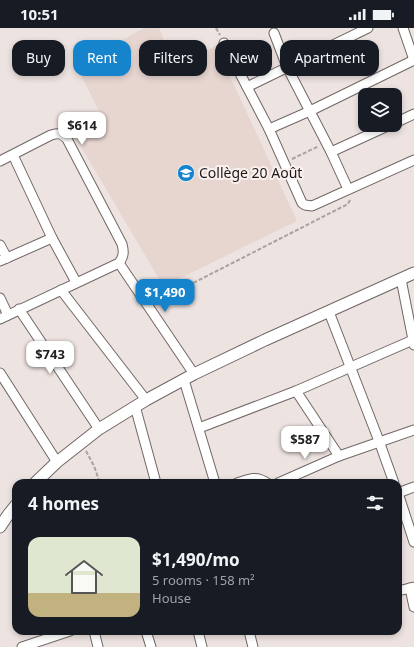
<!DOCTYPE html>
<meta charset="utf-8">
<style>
:root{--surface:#171b24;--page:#242831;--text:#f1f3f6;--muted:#9ea1a6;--accent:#1683cd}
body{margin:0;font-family:"Noto Sans",sans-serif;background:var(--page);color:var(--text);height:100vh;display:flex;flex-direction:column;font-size:15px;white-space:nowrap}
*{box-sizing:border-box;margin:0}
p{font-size:13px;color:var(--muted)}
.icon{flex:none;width:22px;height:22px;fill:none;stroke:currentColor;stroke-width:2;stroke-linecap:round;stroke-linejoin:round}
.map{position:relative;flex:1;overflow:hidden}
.sheet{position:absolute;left:12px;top:451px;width:390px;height:156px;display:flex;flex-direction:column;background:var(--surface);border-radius:12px;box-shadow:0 2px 6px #0003}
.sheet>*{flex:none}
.guide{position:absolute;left:12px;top:12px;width:390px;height:36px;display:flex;gap:8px}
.fabs{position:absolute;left:358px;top:60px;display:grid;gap:8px}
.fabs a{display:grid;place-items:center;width:44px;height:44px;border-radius:8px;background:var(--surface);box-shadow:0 2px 6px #0003;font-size:20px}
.price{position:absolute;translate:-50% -34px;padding:0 9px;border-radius:8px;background:#fff;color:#222;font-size:13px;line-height:26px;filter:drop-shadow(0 1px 2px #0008)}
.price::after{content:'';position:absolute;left:50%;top:24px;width:12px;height:9px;margin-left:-6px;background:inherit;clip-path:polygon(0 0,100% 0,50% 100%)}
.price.active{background:var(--accent);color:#fff}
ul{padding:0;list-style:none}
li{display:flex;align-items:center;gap:12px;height:100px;padding:0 16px}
li span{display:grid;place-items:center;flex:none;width:112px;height:80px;border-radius:12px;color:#555}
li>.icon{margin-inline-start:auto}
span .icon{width:48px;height:48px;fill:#fffc;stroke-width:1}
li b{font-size:17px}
h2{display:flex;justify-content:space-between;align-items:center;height:48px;padding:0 16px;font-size:17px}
.chip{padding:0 14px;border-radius:12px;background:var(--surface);box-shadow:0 2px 6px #0003;font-size:14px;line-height:36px}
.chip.active{background:var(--accent);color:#fff}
.status{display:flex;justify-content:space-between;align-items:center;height:28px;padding:0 20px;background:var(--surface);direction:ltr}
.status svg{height:11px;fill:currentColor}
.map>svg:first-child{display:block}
</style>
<div class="status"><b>10:51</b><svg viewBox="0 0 49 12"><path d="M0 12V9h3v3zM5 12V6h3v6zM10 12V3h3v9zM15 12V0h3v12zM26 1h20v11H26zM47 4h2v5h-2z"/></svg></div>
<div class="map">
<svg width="414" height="619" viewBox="0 0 414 619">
<rect width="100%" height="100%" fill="#ede3e0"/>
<path fill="#e7d5d0" d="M144 0H159L175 39 216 18 297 193 170 255 159 251 69 98 100 85 76 37Z"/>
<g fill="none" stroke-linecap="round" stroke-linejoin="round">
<defs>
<g id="minor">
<path d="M403 0 414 32"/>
<path d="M274 5 287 39 331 124 348 161"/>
<path d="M224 15 269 101 302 175 305 177 312 178 414 132"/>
<path d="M247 59 368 0"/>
<path d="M395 95 414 86"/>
<path d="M269 101 310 83 414 32"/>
<path d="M331 124 390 97"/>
<path d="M13 127 52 210 76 254"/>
<path d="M0 133 51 107C59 105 61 105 67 111L122 216C124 224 124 228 119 235L0 291"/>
<path d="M0 217 7 230"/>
<path d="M0 233 52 210"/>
<path d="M119 235 194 346"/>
<path d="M401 251 414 317"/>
<path d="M61 262 146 372"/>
<path d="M0 270 8 287"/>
<path d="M19 281 99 401"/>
<path d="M329 284 379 413 394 455"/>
<path d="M0 345 57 434"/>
<path d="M184 352 215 455"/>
<path d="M296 363 339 428 414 402"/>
<path d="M135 378 156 455"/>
<path d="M199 400 296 363 413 312"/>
<path d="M237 455C249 451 256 447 267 455"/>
<path d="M278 455 339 428"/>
<path d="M398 465 414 514"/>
<path d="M398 465 414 459"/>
<path d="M410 560 414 579"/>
<path d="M398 563 414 559"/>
<path d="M94 603 98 619"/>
<path d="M146 603 151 619"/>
<path d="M198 603 202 619"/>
<path d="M249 603 253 619"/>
<path d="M22 619 70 603"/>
</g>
<g id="tertiary">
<path d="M35 455 57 434 99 401 146 372 194 346 265 312 414 245"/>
<path d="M0 499 8 487 16 477"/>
</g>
</defs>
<use href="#minor" stroke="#706866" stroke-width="11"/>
<use href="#tertiary" stroke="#706866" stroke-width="13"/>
<g stroke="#aaa2a0" stroke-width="2" stroke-dasharray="4 2" stroke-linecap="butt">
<path d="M216 0 220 7"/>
<path d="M292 131 319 118"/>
<path d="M156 274 348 176 350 172"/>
<path d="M86 423 94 438 100 455"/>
</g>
<use href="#minor" stroke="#fff" stroke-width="9"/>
<use href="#tertiary" stroke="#fff" stroke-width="11"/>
</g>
<defs>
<symbol id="school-disc" viewBox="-11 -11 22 22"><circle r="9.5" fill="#1683cd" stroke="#faf0ee"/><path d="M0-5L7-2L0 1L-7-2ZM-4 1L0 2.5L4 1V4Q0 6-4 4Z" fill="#fff"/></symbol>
</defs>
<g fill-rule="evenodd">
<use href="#school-disc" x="176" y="135" width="20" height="20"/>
</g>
<g text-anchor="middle" stroke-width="4" stroke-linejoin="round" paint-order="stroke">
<g font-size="14" fill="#1d1a19" stroke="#faf0ee" text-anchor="start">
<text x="199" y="150">Collège 20 Août</text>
</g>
</g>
</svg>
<div class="fabs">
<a><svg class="icon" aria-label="layers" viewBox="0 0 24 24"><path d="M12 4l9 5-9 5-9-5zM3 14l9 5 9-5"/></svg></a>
</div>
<b class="price" style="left:82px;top:118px">$614</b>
<b class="price active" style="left:165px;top:285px">$1,490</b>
<b class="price" style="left:50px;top:347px">$743</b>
<b class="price" style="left:305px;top:432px">$587</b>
<div class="guide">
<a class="chip">Buy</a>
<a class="chip active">Rent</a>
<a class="chip">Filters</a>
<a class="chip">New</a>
<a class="chip">Apartment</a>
</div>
<section class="sheet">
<h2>4 homes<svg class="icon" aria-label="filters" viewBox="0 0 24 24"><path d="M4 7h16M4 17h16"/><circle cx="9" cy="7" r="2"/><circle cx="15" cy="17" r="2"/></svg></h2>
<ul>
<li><span style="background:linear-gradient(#dfe7d0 70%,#c2b280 0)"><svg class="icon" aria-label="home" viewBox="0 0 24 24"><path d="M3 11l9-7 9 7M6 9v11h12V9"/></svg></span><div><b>$1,490/mo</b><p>5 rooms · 158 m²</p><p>House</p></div></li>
</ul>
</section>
</div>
